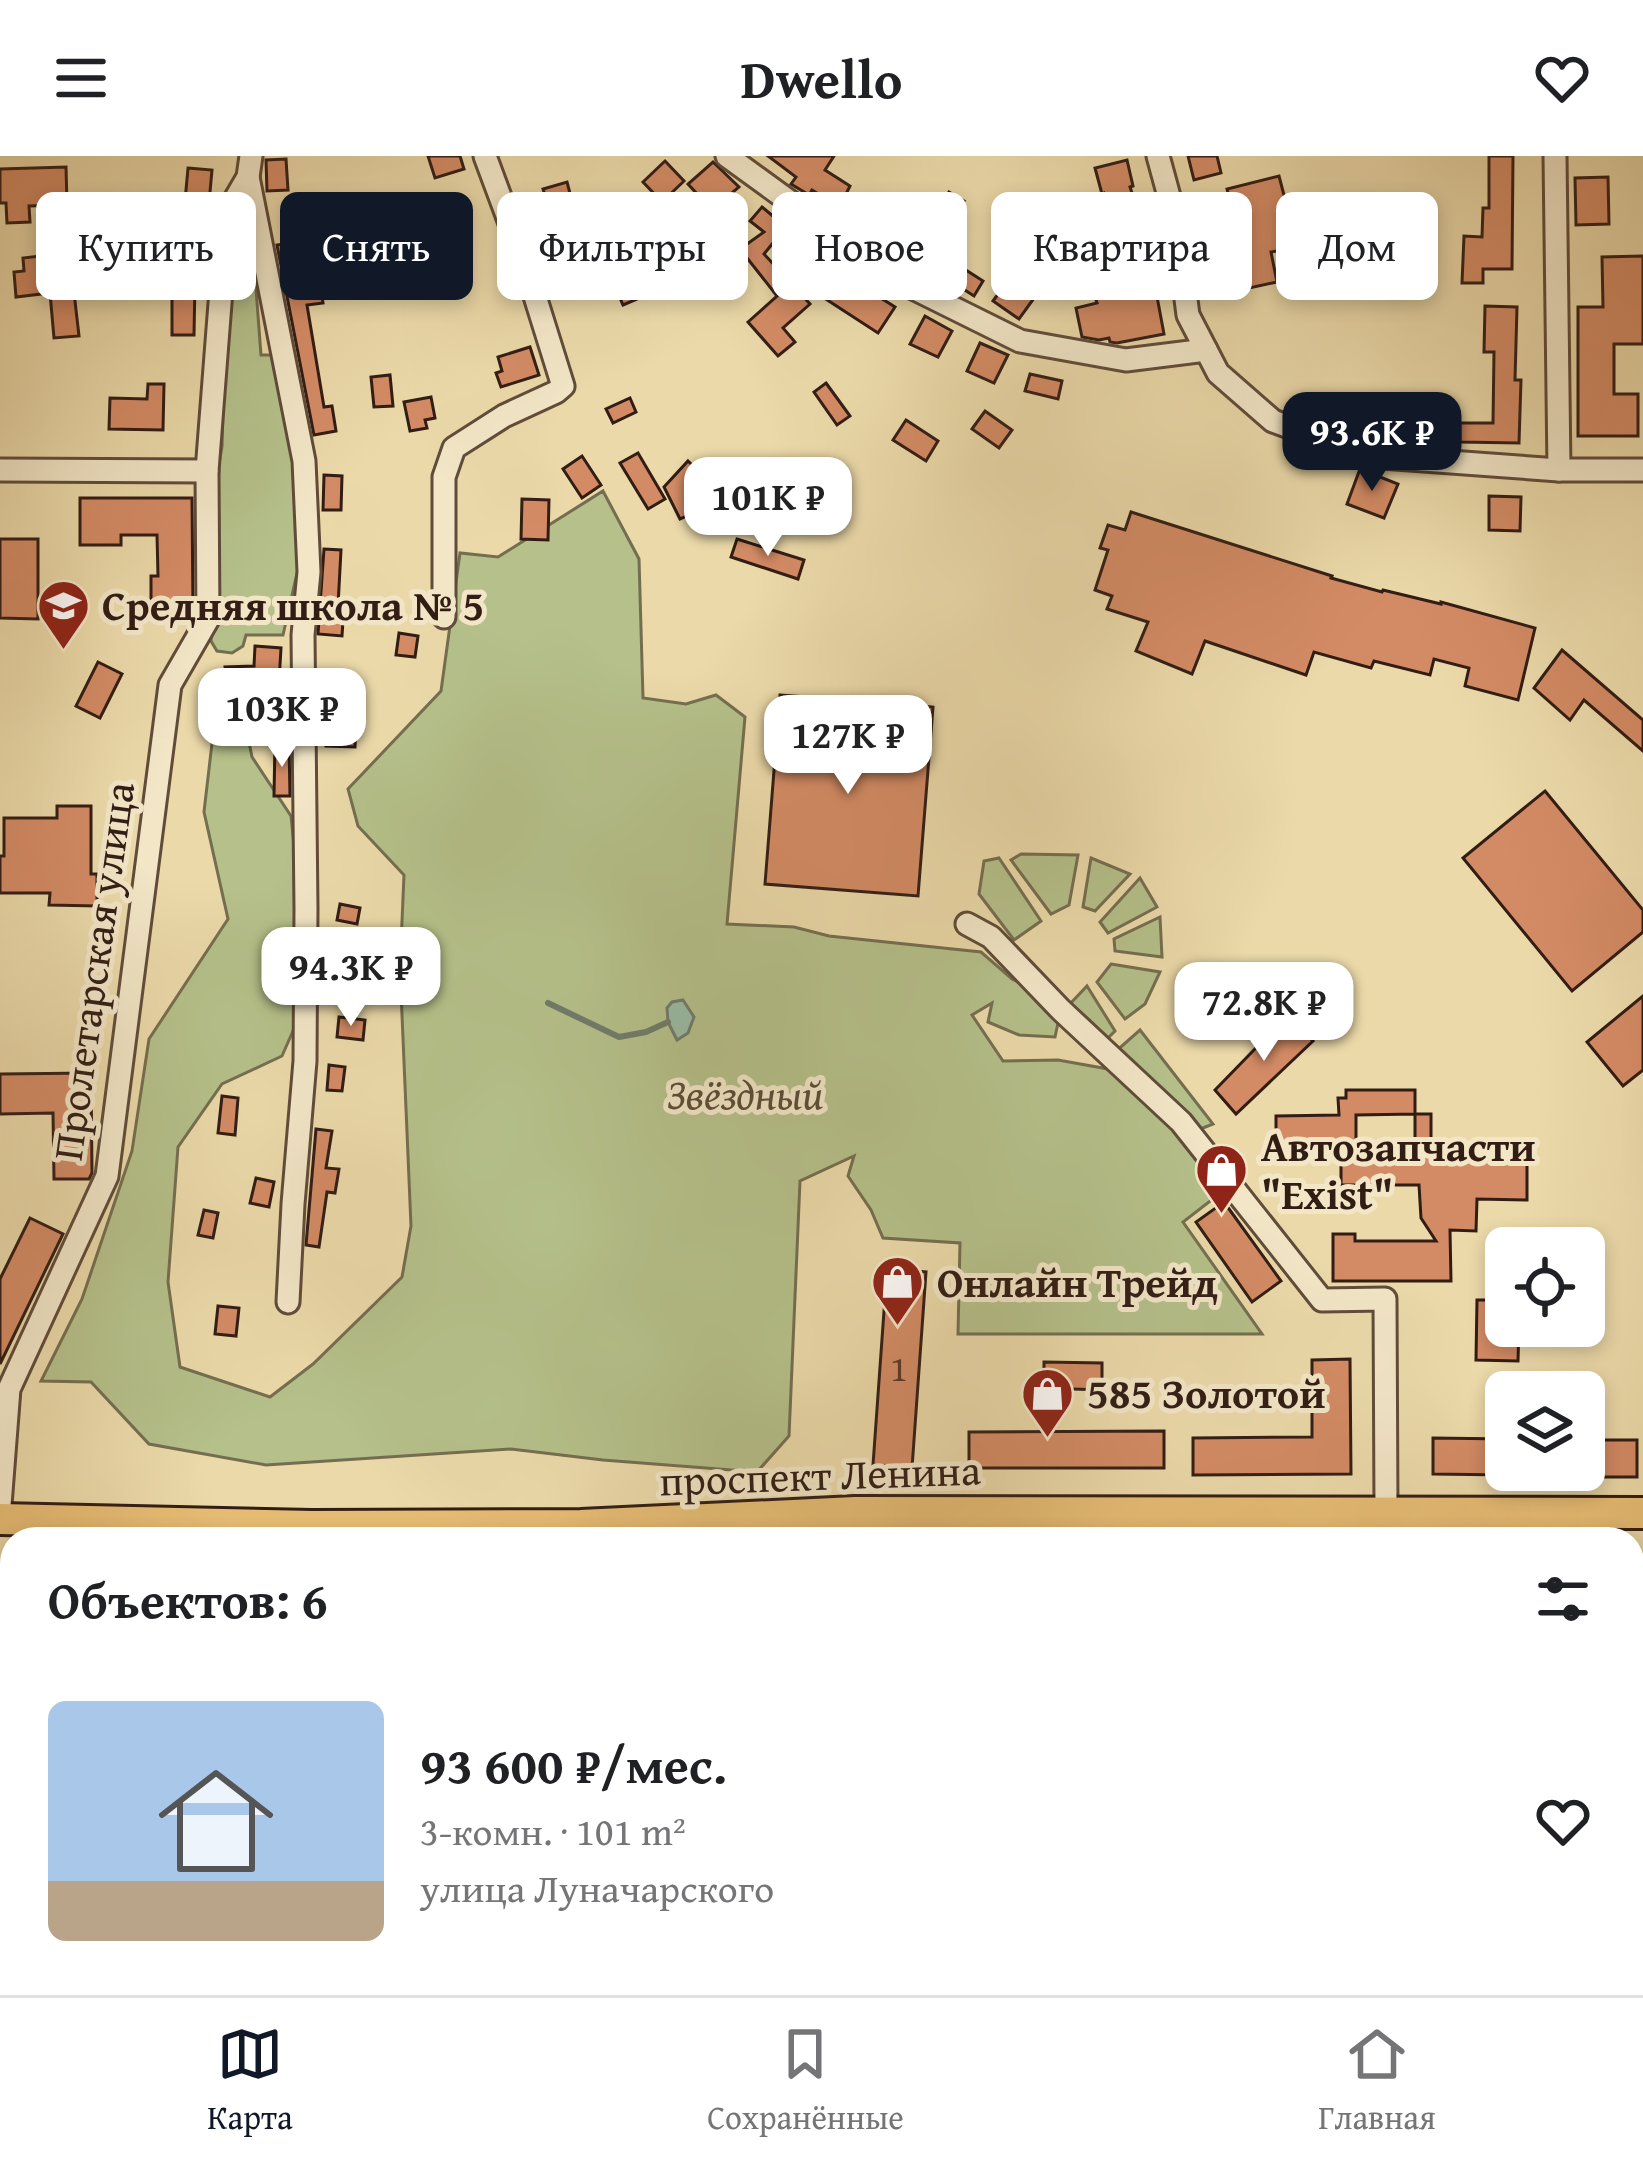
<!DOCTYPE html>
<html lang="ru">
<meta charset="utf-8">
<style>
:root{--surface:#fff;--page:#f6f6f6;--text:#202124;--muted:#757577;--line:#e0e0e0;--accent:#111827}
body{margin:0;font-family:"Gentium Book Plus",serif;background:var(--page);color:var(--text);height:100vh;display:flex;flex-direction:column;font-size:45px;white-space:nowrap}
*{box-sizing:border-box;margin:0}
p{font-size:39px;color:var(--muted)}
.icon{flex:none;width:66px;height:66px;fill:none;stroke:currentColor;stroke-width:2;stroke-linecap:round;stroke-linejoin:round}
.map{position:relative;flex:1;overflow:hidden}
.panel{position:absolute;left:0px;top:1371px;width:1644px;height:468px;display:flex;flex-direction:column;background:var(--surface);border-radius:36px 36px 0 0;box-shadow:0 6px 18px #0003}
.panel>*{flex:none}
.guide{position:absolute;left:36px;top:36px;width:1572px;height:108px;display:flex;gap:24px}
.buttons{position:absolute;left:1485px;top:1071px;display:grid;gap:24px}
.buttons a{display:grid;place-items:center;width:120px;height:120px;border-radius:18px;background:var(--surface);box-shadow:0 6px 18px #0003;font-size:60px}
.price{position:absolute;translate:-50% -102px;padding:0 27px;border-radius:24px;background:#fff;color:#222;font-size:39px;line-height:78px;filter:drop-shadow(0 3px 6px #0008)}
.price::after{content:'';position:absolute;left:50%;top:72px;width:36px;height:27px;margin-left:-18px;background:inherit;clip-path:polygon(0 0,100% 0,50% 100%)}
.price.selected{background:var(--accent);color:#fff}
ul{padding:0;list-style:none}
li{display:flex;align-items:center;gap:36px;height:300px;padding:0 48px}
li+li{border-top:3px solid var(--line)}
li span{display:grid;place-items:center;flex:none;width:336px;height:240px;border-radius:18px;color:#555}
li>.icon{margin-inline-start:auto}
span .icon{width:144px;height:144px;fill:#fffc;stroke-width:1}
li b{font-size:51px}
h2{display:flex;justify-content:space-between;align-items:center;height:144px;padding:0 48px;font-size:51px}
.tag{padding:0 42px;border-radius:18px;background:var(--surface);box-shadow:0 6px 18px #0003;font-size:42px;line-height:108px}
.tag.selected{background:var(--accent);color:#fff}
header{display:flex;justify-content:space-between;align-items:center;height:156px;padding:0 48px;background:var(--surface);font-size:54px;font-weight:700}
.dock{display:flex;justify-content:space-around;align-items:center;height:168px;border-top:3px solid var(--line);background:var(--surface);font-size:33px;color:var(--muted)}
.dock a{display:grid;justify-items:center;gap:6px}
.dock .selected{color:var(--accent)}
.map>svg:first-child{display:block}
</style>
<header><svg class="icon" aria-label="menu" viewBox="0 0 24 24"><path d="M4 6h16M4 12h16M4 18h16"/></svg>Dwello<svg class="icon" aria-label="heart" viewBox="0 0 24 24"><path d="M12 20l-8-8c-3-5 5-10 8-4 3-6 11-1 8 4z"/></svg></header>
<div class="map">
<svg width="1643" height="1839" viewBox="0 0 1643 1839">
<rect width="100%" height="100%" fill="#ebd9a9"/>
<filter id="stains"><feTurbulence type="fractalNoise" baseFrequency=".00167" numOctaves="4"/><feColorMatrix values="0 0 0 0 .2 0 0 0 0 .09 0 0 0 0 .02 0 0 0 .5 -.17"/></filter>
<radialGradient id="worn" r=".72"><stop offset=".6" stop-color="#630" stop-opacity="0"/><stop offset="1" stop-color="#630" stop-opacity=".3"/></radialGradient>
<g fill="#b5c08a" stroke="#746e50" stroke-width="3">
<path d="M238 100 253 106 260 116 256 133 261 199H279L299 304 300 404 283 479H246L243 490 232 497 217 495 211 485 215 332 222 290 227 113Z"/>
<path d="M603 335 639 403 643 542 686 548 716 539 745 561 727 768 794 771 829 780 981 796 1012 823 1038 835 1049 848 1058 867 1055 881 1019 879 988 866 992 847 972 859 1003 905 1058 904 1108 913 1132 936 1169 963 1227 1032 1183 1066 1262 1178H958L960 1087 883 1082 871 1054 848 1020 854 1000 800 1025 789 1280 757 1316 603 1304 511 1293 266 1309 149 1288 91 1226 41 1225 82 1143 132 995 149 883 228 763 204 656 214 570 243 557 252 601 291 660 304 787 300 859 282 900 222 928 178 991 168 1126 180 1211 270 1241 313 1208 402 1121 411 1070 400 812 404 719 358 670 348 633 441 535 460 397 498 401Z"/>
<path d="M1021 698 1078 699 1069 749 1051 758 1011 704Z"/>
<path d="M999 702 1041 765 1014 784 979 738 984 705Z"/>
<path d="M1091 702 1130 718 1095 755 1083 751Z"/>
<path d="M1140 722 1157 751 1108 777 1100 766Z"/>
<path d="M1160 761 1162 801 1115 795 1114 783Z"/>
<path d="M1111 808 1160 816 1145 848 1125 863 1097 826Z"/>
<path d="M1087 830 1115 875 1107 883 1070 848Z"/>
<path d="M1140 874 1213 968 1198 974 1115 896Z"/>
<path d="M169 1827H694L696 1839H183Z"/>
</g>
<path fill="#99bba4" stroke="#707c6b" stroke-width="3" d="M683 844 694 861 688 877 677 884 668 866 667 852 672 846Z"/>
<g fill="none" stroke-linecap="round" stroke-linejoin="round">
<path stroke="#707c6b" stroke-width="6" d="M548 847 619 881 646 876 668 866"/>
</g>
<g fill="#d38b65" stroke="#321d15" stroke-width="3" fill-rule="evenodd">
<path d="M428 0H460L464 13 435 22Z"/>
<path d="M768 0H834L825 14 850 30 846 38 911 81 909 83 927 96 914 115 907 112 884 95 890 87 856 65 857 62 812 34 809 39 791 28 796 21Z"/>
<path d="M1188 0H1217L1221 17 1194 24Z"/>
<path d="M1489 0H1513L1512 113H1483V127H1462L1464 80 1482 81 1483 52H1489Z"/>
<path d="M286 3 288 34 267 35 266 4Z"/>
<path d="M1127 4 1133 30 1130 31 1154 102 1150 103 1164 178 1117 187 1110 186 1109 182 1099 184 1082 181 1076 152 1097 147 1078 89 1117 76 1104 37 1102 38 1095 12Z"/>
<path d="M665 5 684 25 662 46 643 26Z"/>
<path d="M713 6 739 31 712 54 688 28Z"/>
<path d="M66 11 67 49 29 50 30 66 7 67 6 47H0V13Z"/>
<path d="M188 12 212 14 207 69 183 67Z"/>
<path d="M1279 20 1291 66 1329 59 1334 84 1271 96 1277 126 1231 136 1220 79 1238 76 1227 33Z"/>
<path d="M1608 21 1609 68 1576 69 1575 22Z"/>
<path d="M567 26 572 45 549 53 543 33Z"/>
<path d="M949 36 964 45 949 66 935 56Z"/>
<path d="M762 51 780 66 786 61 791 65 764 98 810 148 783 172 795 186 778 200 748 166 777 140 740 93 764 76 750 65Z"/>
<path d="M299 86 303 117 318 115 323 147 307 149 324 251 332 250 336 275 314 279 277 89Z"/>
<path d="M40 100 53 112 71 110 79 180 54 182 50 137 16 141 14 116 24 115 23 102Z"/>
<path d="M1643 100V188H1614V238H1638V280H1578V151H1603L1602 101Z"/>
<path d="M955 107 983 125 974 140 946 122Z"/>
<path d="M636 108 649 138 623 149 610 119Z"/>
<path d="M827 117 864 139 868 134 895 151 878 177 815 136Z"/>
<path d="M1011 120 1037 138 1019 163 993 145Z"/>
<path d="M172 126H195L194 179H172Z"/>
<path d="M1485 150 1517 151 1515 224H1521L1519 287 1460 286V267H1493L1494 196H1484Z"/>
<path d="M925 160 952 175 938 201 910 188Z"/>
<path d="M980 187 1008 199 994 227 967 215Z"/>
<path d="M530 191 539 219 501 231 496 217 502 215 498 201Z"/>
<path d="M1030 218 1062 225 1058 243 1025 235Z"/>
<path d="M390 219 393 250 374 251 371 221Z"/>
<path d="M826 227 850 260 837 269 814 236Z"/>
<path d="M148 228H164L163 274 109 273 110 242 147 243Z"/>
<path d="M431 241 435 262 425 264 427 272 410 275 404 246Z"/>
<path d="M630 242 636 256 613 267 606 253Z"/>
<path d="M1363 244 1402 247 1400 277 1361 274Z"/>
<path d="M985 255 1012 274 999 292 972 273Z"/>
<path d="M906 264 938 285 926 305 893 284Z"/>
<path d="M638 297 665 343 648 353 620 307Z"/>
<path d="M582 300 601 329 582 342 563 313Z"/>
<path d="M688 305 709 325 697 338 703 352 680 363 664 331Z"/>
<path d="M1360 313 1398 328 1384 362 1347 348Z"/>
<path d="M324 319 342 320 341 354H323Z"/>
<path d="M1489 340 1521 341 1520 375 1489 374Z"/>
<path d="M80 342H192L193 454H151V420H158L157 379H121V389H80Z"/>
<path d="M522 343 549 344 548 384 521 383Z"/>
<path d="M1131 356 1332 420 1331 422 1382 436 1383 434 1441 448V446L1535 472 1518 544 1465 530 1469 512 1434 503 1430 519 1374 505 1371 512 1314 496 1306 519 1205 485 1192 518 1136 495 1148 466 1107 453 1112 440 1095 434 1108 394 1100 392 1108 369 1125 374Z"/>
<path d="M0 383H38V463L0 462Z"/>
<path d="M737 383 804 404 798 423 731 401Z"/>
<path d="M324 393 341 394 338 450H344L342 480 318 478Z"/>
<path d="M399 477 418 480 415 501 396 499Z"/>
<path d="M255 490 281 492 279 526 284 557 267 560 262 531 226 532 225 511 254 510Z"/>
<path d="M1562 494 1643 564V595L1584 544 1570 564 1534 532Z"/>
<path d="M98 506 122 518 100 562 76 550Z"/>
<path d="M780 539 870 546 869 563 898 566 899 548 933 551 918 740 765 728Z"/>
<path d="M327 567 356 568 355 591 326 590Z"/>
<path d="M275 586 289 587 290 640H274Z"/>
<path d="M1545 635 1643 754V776L1572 835 1463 702Z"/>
<path d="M57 650H91V718H97V750L49 749 50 737H0V700H4V662H57Z"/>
<path d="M340 748 360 752 357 768 337 764Z"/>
<path d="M1643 840V914L1623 930 1587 886Z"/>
<path d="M1288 859 1313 885 1236 958 1215 934Z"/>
<path d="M339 861 365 864 363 884 337 881Z"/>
<path d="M329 909 345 911 342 935 327 934Z"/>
<path d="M91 917 92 1017 89 1023H54L53 957 0 958V918Z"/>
<path d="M1346 934H1415V958H1431V988L1478 990V996L1527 997V1044L1477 1043 1476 1075 1450 1074 1451 1125H1333V1078H1355V1085H1436L1421 1062 1419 1029H1341V999H1276V960L1339 959 1338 942H1346ZM1415 958V988L1356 987V959Z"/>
<path d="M222 940 238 942 235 979 218 977Z"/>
<path d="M316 973 332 975 326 1012 339 1013 335 1037 327 1036 319 1091 306 1089Z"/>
<path d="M256 1022 274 1026 269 1051 250 1047Z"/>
<path d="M1224 1046 1281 1125 1252 1146 1196 1066Z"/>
<path d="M204 1054 218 1057 213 1082 198 1079Z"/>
<path d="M30 1062 63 1078 0 1208V1123Z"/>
<path d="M887 1113 926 1116 912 1312 873 1309Z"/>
<path d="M1477 1144H1506V1170H1519L1518 1205 1476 1204Z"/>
<path d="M218 1150 239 1152 236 1180 215 1178Z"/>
<path d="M1350 1203 1351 1318 1193 1319V1282L1312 1281V1204Z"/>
<path d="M1044 1206 1102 1207V1234L1044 1232Z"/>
<path d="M1164 1275V1312H969V1276Z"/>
<path d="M1433 1282 1506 1283V1319L1433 1318Z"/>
<rect x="1584" y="1284" width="53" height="37"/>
</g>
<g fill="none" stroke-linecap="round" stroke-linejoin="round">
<defs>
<g id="minor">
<path d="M727 0 899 125 1020 185 1126 204 1206 194"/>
<path d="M1158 0 1176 66 1188 159 1218 217 1273 265 1368 300 1559 314H1643"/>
<path d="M1555 0 1559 314"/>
<path d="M248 21 304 305 309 416 303 479 306 752 305 905 293 1048 288 1146"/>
<path d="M0 314 207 315"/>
<path d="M444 461V321L454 292 504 260 556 236 563 230 524 105 485 0"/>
<path d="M967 768 991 781 1061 854 1181 966 1322 1144 1385 1143 1386 1355"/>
<path d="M0 1349 9 1233 107 1020 170 529 208 463 207 315 227 57 248 21 251 0"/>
<path d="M855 1356V1383"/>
<path d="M1317 1357 1318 1383"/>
<path d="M856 1839V1827"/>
<path d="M1311 1839V1827"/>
</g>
<path id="primary" d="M0 1363 312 1370 581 1369 855 1356 1643 1357"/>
</defs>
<use href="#minor" stroke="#604c3a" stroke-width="27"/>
<use href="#primary" stroke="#321d15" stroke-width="36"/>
<use href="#minor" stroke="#f2e6c7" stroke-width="21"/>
<use href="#primary" stroke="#e6bc74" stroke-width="30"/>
</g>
<defs>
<symbol id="school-pin" viewBox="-11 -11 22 30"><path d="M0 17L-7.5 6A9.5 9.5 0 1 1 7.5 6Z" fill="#8f2418" stroke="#f2e6c7"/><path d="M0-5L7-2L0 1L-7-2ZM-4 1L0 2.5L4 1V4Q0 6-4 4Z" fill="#fff"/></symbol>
<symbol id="shop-pin" viewBox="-11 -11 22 30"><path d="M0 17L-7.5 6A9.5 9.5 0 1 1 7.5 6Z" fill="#8f2418" stroke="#f2e6c7"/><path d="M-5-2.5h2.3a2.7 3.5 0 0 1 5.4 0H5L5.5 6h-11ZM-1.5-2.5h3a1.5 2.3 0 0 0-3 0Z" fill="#fff"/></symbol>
</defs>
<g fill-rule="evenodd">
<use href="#school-pin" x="34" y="420" width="59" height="81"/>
<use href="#shop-pin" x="1192" y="984" width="59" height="81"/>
<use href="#shop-pin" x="868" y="1096" width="59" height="81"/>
<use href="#shop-pin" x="1018" y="1208" width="59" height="81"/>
</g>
<g text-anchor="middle" stroke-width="10" stroke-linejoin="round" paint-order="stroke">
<g font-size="36" fill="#5a3829">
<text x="899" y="1225">1</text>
</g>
<g font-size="42" font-weight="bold" fill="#321d15" stroke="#f2e6c7" text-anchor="start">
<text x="102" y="464">Средняя школа № 5</text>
<text x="1261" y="1005">Автозапчасти<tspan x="1261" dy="48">"Exist"</tspan></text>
<text x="937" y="1141">Онлайн Трейд</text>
<text x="1087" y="1252">585 Золотой</text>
</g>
<g font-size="42" fill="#321d15" stroke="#f2e6c7">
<text transform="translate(93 815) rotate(-82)" y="15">Пролетарская улица</text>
<text transform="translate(820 1319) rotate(-2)" y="15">проспект Ленина</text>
</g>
<g font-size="42" font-style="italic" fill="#594e38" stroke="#f2e6c7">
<text x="745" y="953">Звёздный</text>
</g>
</g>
<rect width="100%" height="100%" filter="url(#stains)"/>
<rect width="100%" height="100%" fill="url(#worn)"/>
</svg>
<div class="buttons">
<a><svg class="icon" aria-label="locate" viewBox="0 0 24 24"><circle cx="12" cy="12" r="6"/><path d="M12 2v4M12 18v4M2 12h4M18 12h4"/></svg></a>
<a><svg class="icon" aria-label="layers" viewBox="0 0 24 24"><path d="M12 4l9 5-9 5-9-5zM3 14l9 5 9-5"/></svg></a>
</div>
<b class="price selected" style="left:1372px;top:338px">93.6K ₽</b>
<b class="price" style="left:768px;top:403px">101K ₽</b>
<b class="price" style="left:282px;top:614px">103K ₽</b>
<b class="price" style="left:848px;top:641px">127K ₽</b>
<b class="price" style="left:351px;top:873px">94.3K ₽</b>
<b class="price" style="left:1264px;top:908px">72.8K ₽</b>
<div class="guide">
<a class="tag">Купить</a>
<a class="tag selected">Снять</a>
<a class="tag">Фильтры</a>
<a class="tag">Новое</a>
<a class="tag">Квартира</a>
<a class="tag">Дом</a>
</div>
<section class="panel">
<h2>Объектов: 6<svg class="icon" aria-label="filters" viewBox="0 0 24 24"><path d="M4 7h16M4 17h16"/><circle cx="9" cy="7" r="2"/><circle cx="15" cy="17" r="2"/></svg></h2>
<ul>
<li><span style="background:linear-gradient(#a9c7e8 75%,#b9a48a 0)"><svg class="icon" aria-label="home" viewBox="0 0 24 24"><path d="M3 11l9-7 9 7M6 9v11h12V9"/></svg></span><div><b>93 600 ₽/мес.</b><p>3-комн. · 101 m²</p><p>улица Луначарского</p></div><svg class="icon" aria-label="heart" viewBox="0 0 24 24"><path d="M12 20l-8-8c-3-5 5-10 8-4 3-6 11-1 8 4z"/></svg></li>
</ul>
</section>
</div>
<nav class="dock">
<a class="selected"><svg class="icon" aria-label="map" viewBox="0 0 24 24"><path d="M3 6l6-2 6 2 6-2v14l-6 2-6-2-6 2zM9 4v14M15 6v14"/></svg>Карта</a>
<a><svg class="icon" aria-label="saved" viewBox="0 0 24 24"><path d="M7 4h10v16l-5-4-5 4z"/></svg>Сохранённые</a>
<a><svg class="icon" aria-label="home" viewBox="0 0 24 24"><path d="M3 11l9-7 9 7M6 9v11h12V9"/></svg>Главная</a>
</nav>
